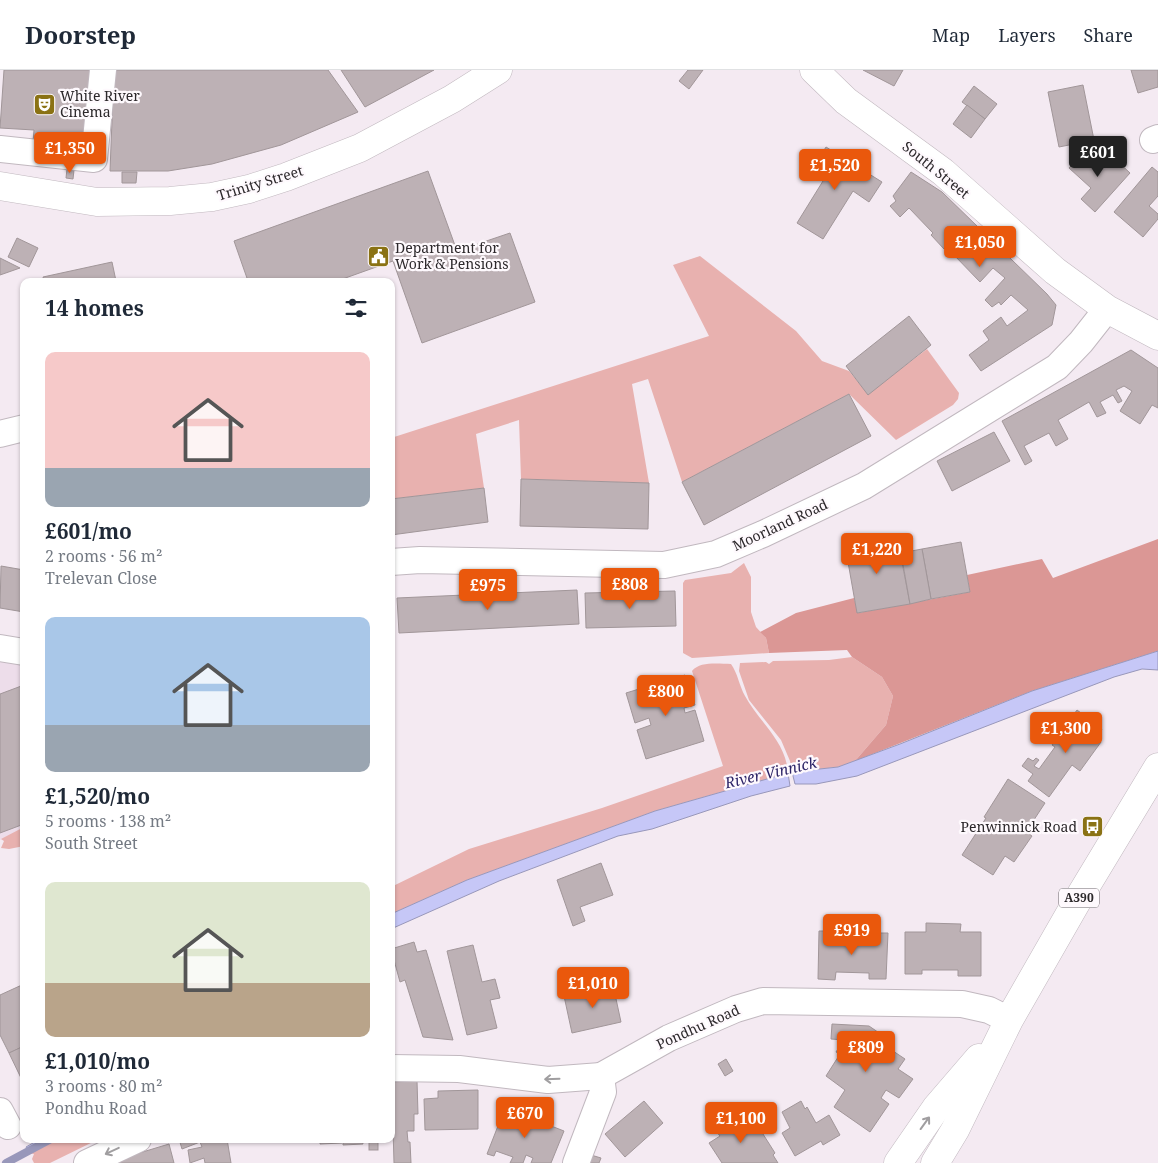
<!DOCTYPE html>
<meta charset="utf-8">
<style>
:root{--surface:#fff;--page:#f2f2f3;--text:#1f2937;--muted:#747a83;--line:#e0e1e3;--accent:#ea580c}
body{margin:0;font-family:"Noto Serif",serif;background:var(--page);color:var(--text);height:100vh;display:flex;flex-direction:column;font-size:19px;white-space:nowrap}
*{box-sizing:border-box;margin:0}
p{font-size:16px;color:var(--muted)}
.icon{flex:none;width:28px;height:28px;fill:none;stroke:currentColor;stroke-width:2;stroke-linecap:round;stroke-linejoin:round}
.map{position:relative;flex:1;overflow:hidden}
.panel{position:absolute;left:20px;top:208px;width:375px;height:865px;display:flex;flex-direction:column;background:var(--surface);border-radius:10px;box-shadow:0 1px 4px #0004}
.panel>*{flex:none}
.price{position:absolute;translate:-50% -42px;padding:0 11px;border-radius:5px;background:var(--accent);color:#fff;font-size:16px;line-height:32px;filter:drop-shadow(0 1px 2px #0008)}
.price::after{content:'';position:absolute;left:50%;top:30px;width:15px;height:11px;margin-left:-8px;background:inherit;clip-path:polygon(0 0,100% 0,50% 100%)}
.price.current{background:#222;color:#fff}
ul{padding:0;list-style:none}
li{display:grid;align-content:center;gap:10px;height:265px;padding:0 25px}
li span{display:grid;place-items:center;height:155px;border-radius:10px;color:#555}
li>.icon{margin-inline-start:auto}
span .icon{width:90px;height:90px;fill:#fffc;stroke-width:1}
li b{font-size:21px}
h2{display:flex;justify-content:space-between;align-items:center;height:60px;padding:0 25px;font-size:21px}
header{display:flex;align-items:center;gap:30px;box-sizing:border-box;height:70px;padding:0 25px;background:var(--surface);border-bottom:1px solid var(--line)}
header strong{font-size:24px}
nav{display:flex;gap:28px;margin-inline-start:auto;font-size:18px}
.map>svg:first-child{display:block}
</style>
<header>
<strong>Doorstep</strong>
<nav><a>Map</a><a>Layers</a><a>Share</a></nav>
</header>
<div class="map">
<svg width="1158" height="1093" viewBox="0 0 1158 1093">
<rect width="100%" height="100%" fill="#f4eaf2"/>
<path fill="#edddea" d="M0 582 24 589V761L0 770Z"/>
<g fill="#e8b1af">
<path d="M700 186 796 261 822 291 849 301 868 324 927 279 959 323 958 329 953 335 896 370 849 324 682 412 648 309 632 314 649 413 521 409 519 350 476 364 484 418 391 429V368L709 266 673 195Z"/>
<path d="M744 493 751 507V542L756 557 766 568 769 583 692 588 683 583V513L685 510 731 503Z"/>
<path d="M852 587 882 607 893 626 886 655 855 691 838 697 792 702 790 691 781 670 749 630 739 601 740 593 766 592 769 594 773 591 829 590Z"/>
<path d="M731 594C738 604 739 615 745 626 759 652 786 671 788 703L655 741 467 810 391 844V817L469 779 602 738 723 696 692 601C700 591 719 594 731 594Z"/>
<path d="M24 757V776L9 779 1 778 4 771 1 769Z"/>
<path d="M56 1069H99L50 1093H34L32 1089 34 1084 29 1083Z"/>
</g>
<path fill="#db9795" d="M1158 469V581L1032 621 855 691 886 655 893 626 882 607 852 587 847 580 769 583 766 568 760 562 796 543 854 528 858 543 970 522 967 505 1042 489 1053 508Z"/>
<g fill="#c6c7f7" stroke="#9897ba">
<path d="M1158 581V600L1142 599 1114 607 857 706 816 714H795L792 702 838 697 900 674 1032 621Z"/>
<path d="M788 703 790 716 751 726 652 759 618 766 499 811 391 859V844L467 810 655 741Z"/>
<path d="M40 1069H56L29 1083 26 1077Z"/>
</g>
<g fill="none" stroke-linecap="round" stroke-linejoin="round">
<path stroke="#9897ba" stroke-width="8" d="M6 1093 51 1069"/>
</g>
<g fill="#bdb1b5" stroke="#a19699">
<path d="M4 0H90L85 75 33 72 34 60 0 58Z"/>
<path d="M114 0H328L358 42 281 75 212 94 168 101H110Z"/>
<path d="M341 0H434L365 37Z"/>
<path d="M688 0H703L689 19 679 11Z"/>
<path d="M863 0H903L894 16Z"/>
<path d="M1131 0H1158V17L1138 23Z"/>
<path d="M1083 15 1094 70 1059 77 1048 22Z"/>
<path d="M974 16 997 34 985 49 962 32Z"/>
<path d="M967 35 985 49 971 68 953 54Z"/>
<path d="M826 77 882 112 869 132 853 121 823 169 797 153 823 111 810 103Z"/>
<path d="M1087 78 1107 95 1114 88 1130 103 1095 142 1081 129 1091 118 1069 98Z"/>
<path d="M1152 97 1158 102V126L1149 136 1158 144V149L1143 167 1114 142Z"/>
<path d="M67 99 74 100 73 109 66 108Z"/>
<path d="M428 101 457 181 510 163 535 232 422 273 393 191 337 211H248L234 171Z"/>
<path d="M122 102H137L136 113H122Z"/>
<path d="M911 102 942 122 1047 224 1056 235 1052 255 981 301 969 285 989 270 983 261 1001 247 1007 256 1028 240 1011 225 1001 235 999 232 992 237 985 230 1005 208 993 198 980 212 953 184 956 181 949 174 944 179 931 165 933 163 909 138 900 147 890 136 896 131 893 126Z"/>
<path d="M17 168 38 178 29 197 8 187Z"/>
<path d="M0 188 20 198 0 205Z"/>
<path d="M112 192 116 211H44L43 207Z"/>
<path d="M909 246 931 275 868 325 846 296Z"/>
<path d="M1131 280 1158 298V338L1152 335 1140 354 1120 341 1132 321 1124 316 1116 320 1122 331 1118 333 1113 325 1100 332 1106 343 1097 347 1089 332 1058 350 1068 369 1056 376 1049 363 1024 376 1032 391 1025 395 1002 351Z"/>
<path d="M849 324 871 366 704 455 682 412Z"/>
<path d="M994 362 1010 391 952 421 937 391Z"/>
<path d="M521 409 649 413 648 459 520 456Z"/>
<path d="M484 418 488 452 391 465V429Z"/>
<path d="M897 466 910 534 857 543 845 475Z"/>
<path d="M961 472 970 522 931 529 922 479Z"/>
<path d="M922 479 931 529 910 534 901 483Z"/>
<path d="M1 496 24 500V542L0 538Z"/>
<path d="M577 520 579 554 399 563 397 528Z"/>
<path d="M675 521 676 556 586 558 585 523Z"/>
<path d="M685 605 695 635 684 638 685 643 695 640 704 671 646 689 637 660 651 655 649 648 635 653 626 623Z"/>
<path d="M24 615V754L0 763V624Z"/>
<path d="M1077 640 1102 659 1096 668 1101 672 1080 701 1072 695 1049 727 1028 711 1033 704 1022 696 1028 688 1033 691 1036 688 1039 690 1034 696 1039 699 1055 677 1052 675Z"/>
<path d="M1008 709 1045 733 1026 762 1032 766 1014 792 1005 786 993 805 962 785 986 748 984 747Z"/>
<path d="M601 793 613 825 580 837 585 851 573 856 557 810Z"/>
<path d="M926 853 961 854 960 862H981V906H958V900H922V904H905V862H926Z"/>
<path d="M819 861H842V872L867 873 868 863H888L886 909H869V903L836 902 835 910 818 909Z"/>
<path d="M414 872 417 882 426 880 453 970 423 967 405 910 400 912 391 879Z"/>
<path d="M473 875 482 912 495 909 500 928 490 930 497 958 467 965 447 881Z"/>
<path d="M24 914V976L9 983 0 965V925Z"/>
<path d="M613 915 621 952 572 963 564 926Z"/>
<path d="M832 954 869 956 888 969 884 975 905 989 898 999 913 1009 899 1028 886 1020 881 1028 889 1034 870 1062 834 1037 845 1020 826 1006 840 984 836 982 844 970 831 969Z"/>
<path d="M24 976V1006L21 1008 9 983Z"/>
<path d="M726 989 733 1001 725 1006 718 994Z"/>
<path d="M417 1011 418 1044H414V1061H407L408 1072H410L411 1093H394L393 1058H391V1012Z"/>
<path d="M478 1020V1059L425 1060 424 1029 438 1028V1021Z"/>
<path d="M644 1031 663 1053 625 1087 605 1064Z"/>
<path d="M801 1031 805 1039 807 1037 816 1053 829 1045 840 1065 823 1075 821 1071 795 1086 782 1063 790 1058 782 1042Z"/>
<path d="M505 1038 564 1061 551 1093H531L533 1088 526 1085 523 1093H510L513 1087 496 1081 494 1086 487 1084Z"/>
<path d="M723 1046 733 1048 738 1055 744 1051 748 1058 756 1053 775 1083 773 1085 778 1093H722L709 1073 720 1066 716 1061 717 1052Z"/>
<path d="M179 1069H227L231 1093H205L204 1088 190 1093 188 1080 202 1077 200 1072 182 1079Z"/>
<path d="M320 1069H342V1073L320 1074Z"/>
<path d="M343 1069H362L363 1074 343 1075Z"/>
<rect x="369" y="1069" width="9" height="11"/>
<path d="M169 1074 174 1093H98L136 1084Z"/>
<path d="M591 1085 601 1088 599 1093H588Z"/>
</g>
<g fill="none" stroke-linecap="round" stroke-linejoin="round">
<defs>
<g id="street">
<path d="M1153 70 1158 68"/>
<path d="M0 79 94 89 103 0"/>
<path d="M0 364 24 358"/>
<path d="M391 492 420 490 664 495 716 484 763 464 864 416 1057 297 1081 272 1107 239"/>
<path d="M0 578 24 582"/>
<path d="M391 998 459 999 548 1010 601 1006 669 968 736 939 763 931 962 934 989 940 1009 950"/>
<path d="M0 1041 8 1056"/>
<path d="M87 1093 138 1069"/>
<path d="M576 1093 603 1022 601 1006"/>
</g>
<g id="secondary">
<path d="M814 0 846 31 943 102 1055 201 1107 239 1158 266"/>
<path d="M0 116 97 132 170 131 212 127 249 119 286 107 360 78 452 29 498 0"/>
</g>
<g id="highway">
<path d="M898 1093 936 1038 979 988"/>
<path d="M935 1093 955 1060 1009 950 1080 826 1158 697"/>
</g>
</defs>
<use href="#street" stroke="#c1b8bf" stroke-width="28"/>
<use href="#secondary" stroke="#c1b8bf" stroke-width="29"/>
<use href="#highway" stroke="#c1b8bf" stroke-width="29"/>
<use href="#street" stroke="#fff" stroke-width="26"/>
<use href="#secondary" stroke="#fff" stroke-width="28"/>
<use href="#highway" stroke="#fff" stroke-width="28"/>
</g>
<defs><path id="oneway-shaft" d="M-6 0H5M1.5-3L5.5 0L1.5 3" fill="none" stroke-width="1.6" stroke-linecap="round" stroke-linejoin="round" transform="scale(1.25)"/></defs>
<g stroke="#a09ea0">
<use href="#oneway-shaft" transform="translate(552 1009) rotate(178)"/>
<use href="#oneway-shaft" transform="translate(925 1053) rotate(-54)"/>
<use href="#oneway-shaft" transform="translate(112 1081) rotate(155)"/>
</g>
<defs>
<symbol id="theatre-square" viewBox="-11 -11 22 22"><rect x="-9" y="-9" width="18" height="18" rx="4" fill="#8a7214" stroke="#fef9fd"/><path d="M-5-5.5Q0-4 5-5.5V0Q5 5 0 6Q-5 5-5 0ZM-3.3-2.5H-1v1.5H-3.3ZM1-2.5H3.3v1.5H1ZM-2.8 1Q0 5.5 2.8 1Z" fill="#fff"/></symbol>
<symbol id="civic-square" viewBox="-11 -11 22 22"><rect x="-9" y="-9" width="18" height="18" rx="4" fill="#8a7214" stroke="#fef9fd"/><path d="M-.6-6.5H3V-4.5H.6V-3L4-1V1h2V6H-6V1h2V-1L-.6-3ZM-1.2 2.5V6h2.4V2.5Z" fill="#fff"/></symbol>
<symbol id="bus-square" viewBox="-11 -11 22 22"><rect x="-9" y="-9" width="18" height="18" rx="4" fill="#8a7214" stroke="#fef9fd"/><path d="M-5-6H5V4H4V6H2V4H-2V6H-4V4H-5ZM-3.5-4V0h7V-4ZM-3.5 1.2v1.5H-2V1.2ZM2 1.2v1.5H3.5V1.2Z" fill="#fff"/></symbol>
</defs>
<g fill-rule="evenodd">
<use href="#theatre-square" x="32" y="22" width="25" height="25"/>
<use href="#civic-square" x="366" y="174" width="25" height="25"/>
<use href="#bus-square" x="1080" y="744" width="25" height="25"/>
</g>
<g text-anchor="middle" stroke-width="4.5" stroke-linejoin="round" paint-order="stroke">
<rect fill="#fef9fd" stroke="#6b676a" stroke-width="1" x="1059" y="818.5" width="40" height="19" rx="4"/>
<g font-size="12" font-weight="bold" fill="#2c282b">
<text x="1079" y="832">A390</text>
</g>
<g font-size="14" fill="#2c282b" stroke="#fef9fd" text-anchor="start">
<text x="60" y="31">White River<tspan x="60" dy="16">Cinema</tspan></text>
<text x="395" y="183">Department for<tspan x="395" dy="16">Work &amp; Pensions</tspan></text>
<text x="1077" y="762" text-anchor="end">Penwinnick Road</text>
</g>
<g font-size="14" fill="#2c282b" stroke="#fef9fd">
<text transform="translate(936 100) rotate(39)" y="5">South Street</text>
<text transform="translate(260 113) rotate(-17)" y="5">Trinity Street</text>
<text transform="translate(780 455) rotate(-25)" y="5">Moorland Road</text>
<text transform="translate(698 957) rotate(-24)" y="5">Pondhu Road</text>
</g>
<g font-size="15" font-style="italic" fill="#2d2467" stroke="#fef9fd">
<text transform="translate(771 703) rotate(-13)" y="5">River Vinnick</text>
</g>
</g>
</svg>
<b class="price" style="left:70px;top:104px">£1,350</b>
<b class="price current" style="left:1098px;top:108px">£601</b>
<b class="price" style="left:835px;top:121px">£1,520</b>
<b class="price" style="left:980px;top:198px">£1,050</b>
<b class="price" style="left:877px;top:505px">£1,220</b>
<b class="price" style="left:630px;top:540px">£808</b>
<b class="price" style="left:488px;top:541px">£975</b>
<b class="price" style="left:666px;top:647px">£800</b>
<b class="price" style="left:1066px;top:684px">£1,300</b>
<b class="price" style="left:852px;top:886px">£919</b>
<b class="price" style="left:593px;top:939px">£1,010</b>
<b class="price" style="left:866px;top:1003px">£809</b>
<b class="price" style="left:525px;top:1069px">£670</b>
<b class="price" style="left:741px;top:1074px">£1,100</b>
<section class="panel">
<h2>14 homes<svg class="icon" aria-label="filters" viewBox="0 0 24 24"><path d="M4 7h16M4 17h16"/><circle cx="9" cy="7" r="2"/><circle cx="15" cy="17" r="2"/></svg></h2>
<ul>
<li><span style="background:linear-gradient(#f6c9c9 75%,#9aa5b1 0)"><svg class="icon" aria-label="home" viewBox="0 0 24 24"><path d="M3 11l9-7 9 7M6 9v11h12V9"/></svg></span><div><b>£601/mo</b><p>2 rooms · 56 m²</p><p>Trelevan Close</p></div></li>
<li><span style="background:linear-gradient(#a9c7e8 70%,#9aa5b1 0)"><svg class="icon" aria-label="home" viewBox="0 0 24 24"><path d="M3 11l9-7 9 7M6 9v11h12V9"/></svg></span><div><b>£1,520/mo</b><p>5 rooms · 138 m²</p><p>South Street</p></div></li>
<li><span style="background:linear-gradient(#dfe7d0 65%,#b9a48a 0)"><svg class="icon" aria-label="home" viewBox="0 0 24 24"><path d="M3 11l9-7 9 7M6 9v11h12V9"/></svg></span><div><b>£1,010/mo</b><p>3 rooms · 80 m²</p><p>Pondhu Road</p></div></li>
</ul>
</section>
</div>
